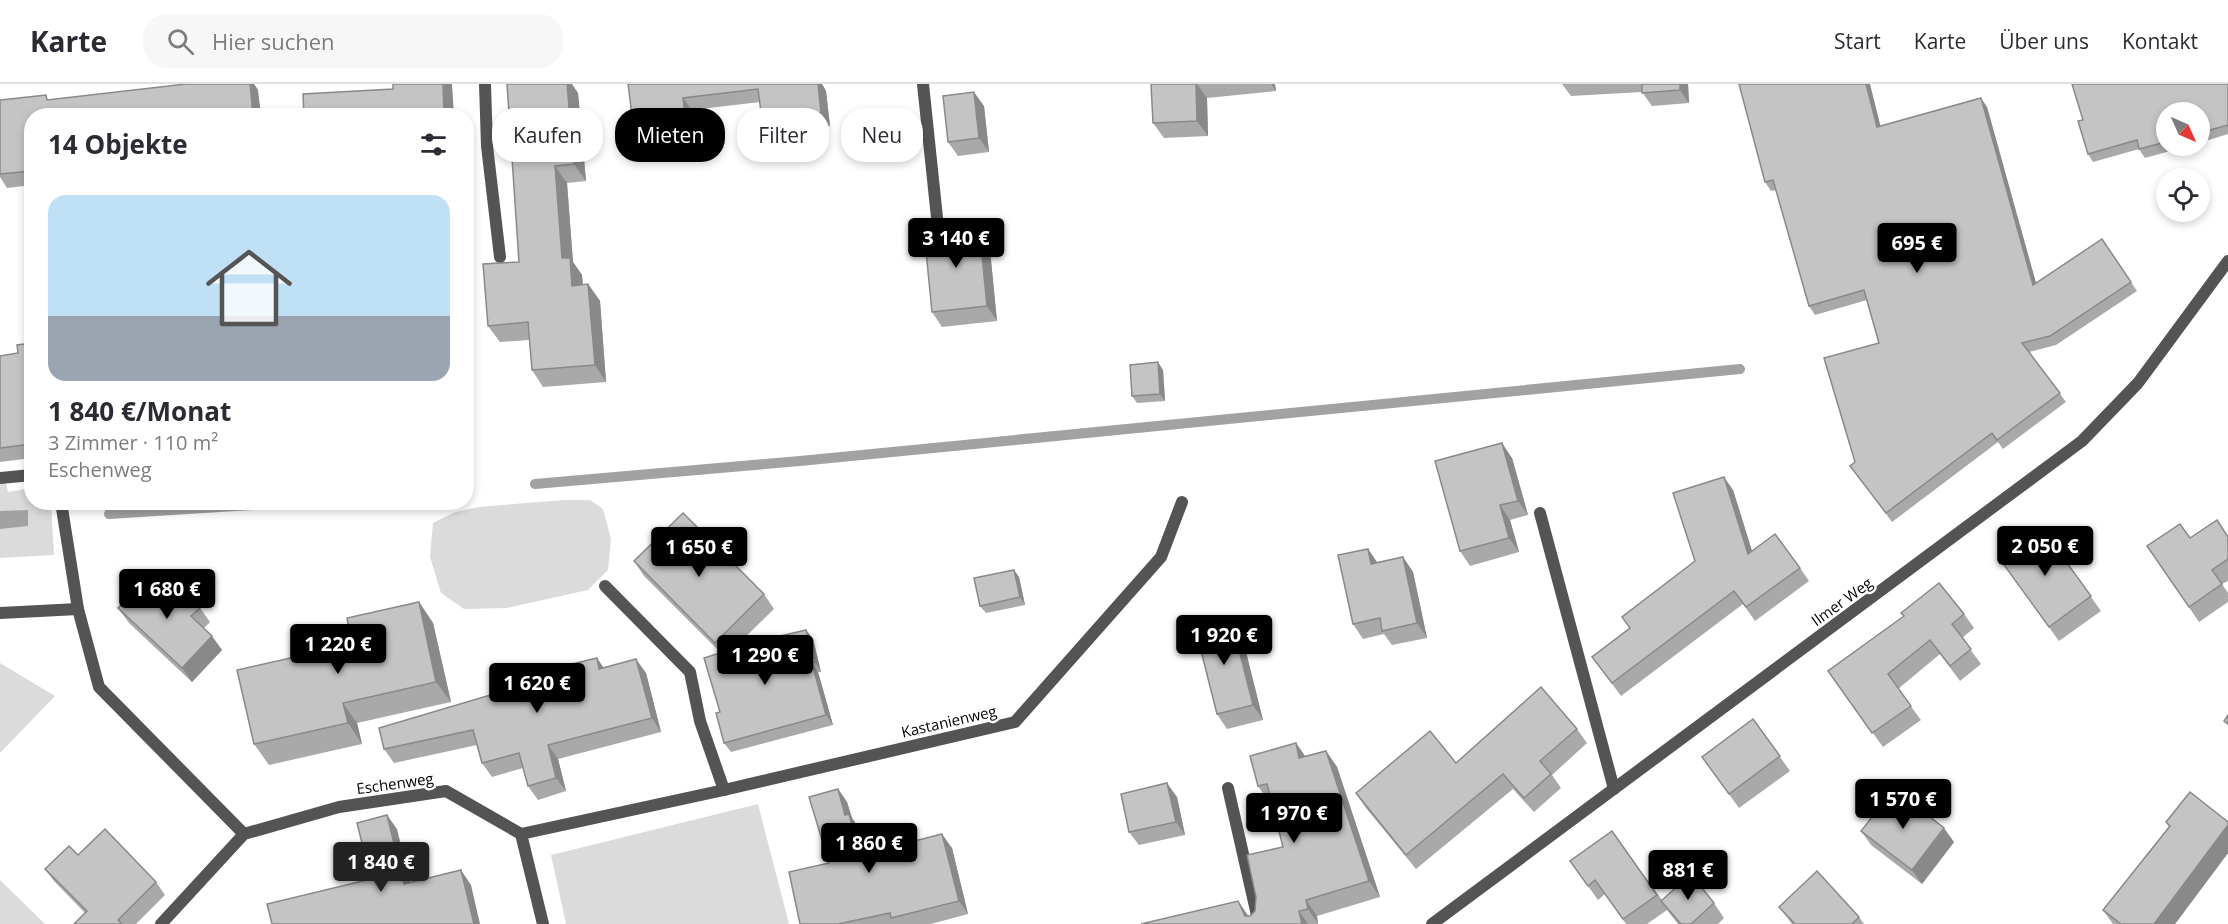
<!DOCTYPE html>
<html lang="de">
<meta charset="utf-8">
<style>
:root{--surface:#fff;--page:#f7f7f7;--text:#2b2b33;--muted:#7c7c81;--line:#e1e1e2;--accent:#000}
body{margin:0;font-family:"Open Sans",sans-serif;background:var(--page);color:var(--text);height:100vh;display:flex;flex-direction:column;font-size:22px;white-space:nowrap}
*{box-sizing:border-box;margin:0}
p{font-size:20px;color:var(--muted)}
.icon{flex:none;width:33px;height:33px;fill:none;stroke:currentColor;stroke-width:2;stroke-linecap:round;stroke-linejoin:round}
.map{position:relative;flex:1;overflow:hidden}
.details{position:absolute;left:24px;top:24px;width:450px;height:402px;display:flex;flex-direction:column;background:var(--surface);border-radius:24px;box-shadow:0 3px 9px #0003}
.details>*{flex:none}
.hud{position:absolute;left:492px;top:24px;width:570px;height:54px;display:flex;gap:12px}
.needle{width:39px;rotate:135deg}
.tools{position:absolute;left:2156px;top:18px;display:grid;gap:12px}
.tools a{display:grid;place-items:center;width:54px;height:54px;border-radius:50%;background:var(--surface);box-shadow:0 3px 9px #0003;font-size:30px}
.price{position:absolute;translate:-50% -51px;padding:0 14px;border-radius:6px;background:var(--accent);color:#fff;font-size:20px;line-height:39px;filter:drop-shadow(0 2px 3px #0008)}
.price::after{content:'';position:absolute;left:50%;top:36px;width:18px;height:14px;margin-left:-9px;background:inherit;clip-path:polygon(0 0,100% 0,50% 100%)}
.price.active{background:#222;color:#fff}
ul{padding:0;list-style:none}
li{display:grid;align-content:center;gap:12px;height:318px;padding:0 24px}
li span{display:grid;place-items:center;height:186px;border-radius:18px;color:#555}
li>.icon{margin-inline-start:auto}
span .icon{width:108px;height:108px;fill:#fffc;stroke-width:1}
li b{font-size:26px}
h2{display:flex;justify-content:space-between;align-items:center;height:72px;padding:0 24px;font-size:26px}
.pill{padding:0 21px;border-radius:24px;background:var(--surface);box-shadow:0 3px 9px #0003;font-size:21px;line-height:54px}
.pill.active{background:var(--accent);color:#fff}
header{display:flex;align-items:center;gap:36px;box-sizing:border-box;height:84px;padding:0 30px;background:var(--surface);border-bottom:2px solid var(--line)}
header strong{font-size:28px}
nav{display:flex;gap:33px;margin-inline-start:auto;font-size:21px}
.search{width:420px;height:54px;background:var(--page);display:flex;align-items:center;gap:15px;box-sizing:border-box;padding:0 21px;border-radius:24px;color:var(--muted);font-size:22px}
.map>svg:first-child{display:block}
</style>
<header>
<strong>Karte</strong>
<div class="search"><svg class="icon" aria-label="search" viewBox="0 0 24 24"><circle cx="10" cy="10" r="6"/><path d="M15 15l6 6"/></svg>Hier suchen</div>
<nav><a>Start</a><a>Karte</a><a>Über uns</a><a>Kontakt</a></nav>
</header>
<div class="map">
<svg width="2228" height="840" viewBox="0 0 2228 840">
<rect width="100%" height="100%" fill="#fff"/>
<g fill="#dbdbdb">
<path d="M0 399H6L8 408 31 404 32 418 51 419 54 471 0 474Z"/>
<path d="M564 416H590L603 425 611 455 608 486 588 506 507 524 464 525 441 509 430 473 433 439 455 428 479 423Z"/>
<path d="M0 579 55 612 0 669Z"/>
<path d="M758 720 789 840H566L551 771Z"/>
<path d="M0 796 45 840H0Z"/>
</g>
<path fill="#a2a2a2" d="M28 426V442L0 445V427Z"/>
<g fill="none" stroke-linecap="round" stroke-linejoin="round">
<g stroke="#a2a2a2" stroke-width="10">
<path d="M535 400 800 377 1740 285"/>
<path d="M109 430 298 418"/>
</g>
<g stroke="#545454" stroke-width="12">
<path d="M485 0 487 62 500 173"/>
<path d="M923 0 938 143"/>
<path d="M1540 429 1614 705"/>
<path d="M1228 704 1259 840"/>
</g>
<g stroke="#545454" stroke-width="12">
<path d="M0 394 32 391"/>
<path d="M61 418 78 525"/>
<path d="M605 502 690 588 700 637 724 706"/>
<path d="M0 529 78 525 99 603 244 750"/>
<path d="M521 750 724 706 1015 638 1161 473 1182 418"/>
<path d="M161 840 244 750 339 723 446 707 521 750 543 840"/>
<path d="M1432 840 2082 357 2138 299 2228 177"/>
</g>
</g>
<g fill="#a9a9a9">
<path d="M186 0H254L258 6 32 32V101L7 104 0 93V16H50Z"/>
<path d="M628 0H822L826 7 830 42 771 48 762 36 760 18 692 26 696 61 643 67 635 54Z"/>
<path d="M1151 0H1275L1276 7 1207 14 1208 52 1164 54 1153 39Z"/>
<path d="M1562 0H1688L1689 19 1652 22 1642 8 1571 12Z"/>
<path d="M2228 0V50L2199 59V28H2166V62H2188L2145 74 2139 65 2093 78 2088 70 2083 36Z"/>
<path d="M578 9 586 97 567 99 573 178 582 191 583 201 588 200 600 217 606 298 543 303 532 286 529 256 500 258 488 242 519 178Z"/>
<path d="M984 22 989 68 958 72 948 58Z"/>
<path d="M1987 23 2036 199 2102 155 2137 207 2056 261 2029 268 2066 318 2003 365 1998 358 1892 438 1857 391 1855 378 1879 259 1867 216 1815 231 1809 222 1776 106 1771 107 1765 98 1881 42Z"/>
<path d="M989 156 997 237 942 243 932 228Z"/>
<path d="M32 259V374L0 378V272L18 269Z"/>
<path d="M1163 286 1165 317 1137 319 1132 312Z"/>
<path d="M1512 374 1528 431 1510 436 1519 468 1470 482 1460 467Z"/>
<path d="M1733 406 1752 467 1800 484 1809 497 1755 537 1743 520 1621 612 1592 573 1630 544 1695 477Z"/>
<path d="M2041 443 2101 527 2059 557 1999 474Z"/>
<path d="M2228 452V497L2222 500 2228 509V518L2199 538 2147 462 2190 454Z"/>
<path d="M1368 465 1377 478 1403 473 1413 488 1427 554 1392 561 1384 550 1363 555 1353 540Z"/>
<path d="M634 477 764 510 774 525 735 563 806 546 813 555 821 588H818L833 641 731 668 724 659 721 569 644 492Z"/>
<path d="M1019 493 1025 521 986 529 980 522Z"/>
<path d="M168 510 200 524 210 538 204 544 222 566 192 598 129 539 118 524Z"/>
<path d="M419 518 433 539 451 618 357 639 362 660 269 681 254 660Z"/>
<path d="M1964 530 1974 544 1962 554 1981 580 1960 597 1940 570 1898 605 1921 636 1883 663 1828 587Z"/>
<path d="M1231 534 1241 548 1263 636 1227 645 1217 630Z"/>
<path d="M597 574 604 584 646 589 661 648 558 675 566 707 538 716 528 702 523 684 492 693 482 679 477 661 394 679 384 665 504 607Z"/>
<path d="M1753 635 1790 687 1739 724 1702 673Z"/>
<path d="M1577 645 1587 659 1552 691 1561 704 1534 728 1513 705 1416 785 1366 724 1356 709 1456 679Z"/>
<path d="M1296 659 1305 672 1326 667 1337 683 1380 813 1317 832 1318 840H1141L1238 817 1248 832H1250L1255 827 1283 763 1271 718H1269L1258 702Z"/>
<path d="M838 705 847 718 852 734 858 743 866 770 952 764 968 830 931 840H800L829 779Z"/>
<path d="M1177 713 1185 751 1139 761 1129 748Z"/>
<path d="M2166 738 2228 769 2175 840H2113L2103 826 2169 743Z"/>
<path d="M1612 747 1662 816 1714 819 1724 834 1718 840H1678L1667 826 1647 840H1626L1605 810 1598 816 1570 777Z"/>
<path d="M1861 747 1954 758 1922 800 1871 761Z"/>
<path d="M78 771 156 798 165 811 136 840H74L85 829 54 797 45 785Z"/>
<path d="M1779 823 1859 833 1864 840H1792Z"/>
</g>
<g fill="#898989">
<path d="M250 0H254L258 6 261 32H253Z"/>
<path d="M443 0H452L454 32H444Z"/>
<path d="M567 0H572L578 9 586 97 574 80Z"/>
<path d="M818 0H822L826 7 830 42 821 29Z"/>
<path d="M1196 0H1197L1207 14 1208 52 1197 37Z"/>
<path d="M1271 0H1275L1276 7Z"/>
<path d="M1680 0H1688L1689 19 1680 6Z"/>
<path d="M1866 0H1870L1883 52 1877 43Z"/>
<path d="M974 8 984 22 989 68 979 54Z"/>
<path d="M683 14 692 26 696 61 687 48Z"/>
<path d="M1981 14 1987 23 2039 210 2033 201Z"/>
<path d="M555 82 567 99 573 178 582 191 584 219 572 202 562 174Z"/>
<path d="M979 141 989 156 997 237 987 222Z"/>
<path d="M588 200 600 217 606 298 595 281Z"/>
<path d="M1158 278 1163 286 1165 317 1160 310Z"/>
<path d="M1502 359 1512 374 1528 431 1518 417Z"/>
<path d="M1724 393 1733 406 1757 483 1748 470Z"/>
<path d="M1500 421 1510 436 1519 468 1509 454Z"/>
<path d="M1368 465 1378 480H1371Z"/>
<path d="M1403 473 1413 488 1427 554 1417 539Z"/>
<path d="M1014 486 1019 493 1025 521 1020 513Z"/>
<path d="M419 518 433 539 451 618 436 598Z"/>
<path d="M1231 534 1241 548 1263 636 1253 621Z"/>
<path d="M806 546 813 555 821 588 815 578Z"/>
<path d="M212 552 222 566 192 598 182 584Z"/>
<path d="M597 574 606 588 599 585Z"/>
<path d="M636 575 646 589 661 648 652 634Z"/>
<path d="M812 579 818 588 833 641 826 631Z"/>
<path d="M343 619 357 639 362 660 348 639Z"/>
<path d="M1296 659 1307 675 1299 674Z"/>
<path d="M548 661 558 675 566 707 556 694Z"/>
<path d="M1326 667 1337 683 1380 813 1369 797Z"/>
<path d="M1167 699 1177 713 1185 751 1176 738Z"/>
<path d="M838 705 847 718 852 734 858 743 870 784 860 771 845 731Z"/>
<path d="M387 731 397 745 414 815 404 800Z"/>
<path d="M2228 741V769L2175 840H2154Z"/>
<path d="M1944 744 1954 758 1922 800 1912 786Z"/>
<path d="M942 750 952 764 968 830 959 817Z"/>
<path d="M461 786 471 801 480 840H474Z"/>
<path d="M1306 816 1317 832 1318 840 1308 825Z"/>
<path d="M1238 817 1249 833 1245 832Z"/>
<path d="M1299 827 1308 840H1302Z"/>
</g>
<g fill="#c4c4c4" stroke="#898989" stroke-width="1.5">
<path d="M186 0H250L253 32H32V87L0 90V16L46 11 47 16Z"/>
<path d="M393 0H443L444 32H304L303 10 393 5Z"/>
<path d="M507 0H567L574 80 555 82 562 174H570L572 202 588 200 595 281 532 286 528 238 488 242 483 180 519 178Z"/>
<path d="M628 0H818L821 29 762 36 758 5 683 14 687 48 635 54Z"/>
<path d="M1151 0H1196L1197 37 1153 39Z"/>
<path d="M1642 0H1680V6L1642 9Z"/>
<path d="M1739 0H1866L1877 43 1981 14 2033 201 2102 155 2131 198 2050 252 2022 259 2060 309 1997 356 1992 349 1886 429 1850 382 1855 378 1824 274 1879 259 1864 206 1809 222 1773 96 1765 98Z"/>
<path d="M2072 0H2228V41L2199 49V28H2166V58L2139 65 2137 56 2088 70 2078 37 2083 36Z"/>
<path d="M974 8 979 54 948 58 943 12Z"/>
<path d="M979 141 987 222 932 228 924 147Z"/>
<path d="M32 259V360L0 364V272L18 269 17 261Z"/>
<path d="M1158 278 1160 310 1132 312 1130 281Z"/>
<path d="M1502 359 1518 417 1500 421 1509 454 1460 467 1435 377Z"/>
<path d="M1724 393 1748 470 1775 450 1800 484 1746 523 1734 507 1612 599 1592 573 1630 544 1622 533 1695 477 1673 409Z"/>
<path d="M683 429 764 510 715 559 634 477Z"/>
<path d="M2217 436 2228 453V475L2212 486 2222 500 2189 523 2147 462 2180 440 2190 454Z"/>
<path d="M2041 443 2091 512 2049 543 1999 474Z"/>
<path d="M1368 465 1371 480 1403 473 1417 539 1382 547 1380 534 1353 540 1338 471Z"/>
<path d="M1014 486 1020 513 980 522 974 494Z"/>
<path d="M149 493 168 510 176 501 200 524 191 532 212 552 182 584 118 524Z"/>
<path d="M1939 499 1964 530 1952 540 1971 565 1950 582 1930 556 1888 590 1911 622 1872 649 1828 587 1904 532 1901 529Z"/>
<path d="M419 518 436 598 343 619 348 639 254 660 237 586 352 560 347 534Z"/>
<path d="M1231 534 1253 621 1217 630 1195 543Z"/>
<path d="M806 546 815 578 812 579 826 631 724 659 716 629 720 628 704 574 723 568 721 566Z"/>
<path d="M597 574 599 585 636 575 652 634 548 661 556 694 528 702 519 669 482 679 473 646 384 665 379 644 504 607 502 597Z"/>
<path d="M1541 603 1577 645 1540 677 1551 690 1524 714 1503 690 1406 771 1356 709 1430 647 1456 679Z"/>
<path d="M2228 631V640L2224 637Z"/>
<path d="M1753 635 1780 672 1729 710 1702 673Z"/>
<path d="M1296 659 1299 674 1326 667 1369 797 1306 816 1308 825 1299 827 1302 840H1141L1238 817 1245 832H1250L1255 827 1256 813 1247 771 1283 763 1267 700 1258 702 1250 672Z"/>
<path d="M1167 699 1176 738 1129 748 1121 710Z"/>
<path d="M838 705 845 731 849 730 860 771 942 750 959 817 891 834 890 829 838 840H800L789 788 829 779 809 713Z"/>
<path d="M1894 705 1944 744 1912 786 1861 747Z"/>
<path d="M2190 708 2228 738V741L2154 840H2121L2103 826 2170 742 2166 738Z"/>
<path d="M387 731 404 800 461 786 474 840H272L267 820 371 795 357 739Z"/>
<path d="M105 745 156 798 118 836 122 840H74L87 827 45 785 69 762 78 771Z"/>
<path d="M1612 747 1657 811 1623 835 1595 796 1588 802 1570 777Z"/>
<path d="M1817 787 1859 833 1852 840H1795L1779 823Z"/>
<path d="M1691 790 1714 819 1691 840H1681L1661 817Z"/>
</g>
<g text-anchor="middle" stroke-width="5" stroke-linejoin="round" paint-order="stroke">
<g font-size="15" fill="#000" stroke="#fff">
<text transform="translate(1842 518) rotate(-36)" y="5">Ilmer Weg</text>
<text transform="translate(949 638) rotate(-13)" y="5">Kastanienweg</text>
<text transform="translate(395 700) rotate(-8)" y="5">Eschenweg</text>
</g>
</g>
</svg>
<div class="tools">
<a><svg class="needle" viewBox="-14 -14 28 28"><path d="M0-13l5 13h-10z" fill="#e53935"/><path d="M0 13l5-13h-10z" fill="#7c7c81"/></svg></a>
<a><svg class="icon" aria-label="locate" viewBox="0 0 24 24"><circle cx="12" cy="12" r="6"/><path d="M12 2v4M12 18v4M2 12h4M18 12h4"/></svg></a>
</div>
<b class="price" style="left:956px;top:185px">3 140 €</b>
<b class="price" style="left:1917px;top:190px">695 €</b>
<b class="price" style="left:2045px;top:493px">2 050 €</b>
<b class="price" style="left:699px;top:494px">1 650 €</b>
<b class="price" style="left:167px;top:536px">1 680 €</b>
<b class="price" style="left:1224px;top:582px">1 920 €</b>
<b class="price" style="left:338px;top:591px">1 220 €</b>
<b class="price" style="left:765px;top:602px">1 290 €</b>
<b class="price" style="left:537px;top:630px">1 620 €</b>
<b class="price" style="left:1903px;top:746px">1 570 €</b>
<b class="price" style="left:1294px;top:760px">1 970 €</b>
<b class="price" style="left:869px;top:790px">1 860 €</b>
<b class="price active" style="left:381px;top:809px">1 840 €</b>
<b class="price" style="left:1688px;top:817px">881 €</b>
<div class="hud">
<a class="pill">Kaufen</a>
<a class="pill active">Mieten</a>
<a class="pill">Filter</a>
<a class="pill">Neu</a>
</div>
<section class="details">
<h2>14 Objekte<svg class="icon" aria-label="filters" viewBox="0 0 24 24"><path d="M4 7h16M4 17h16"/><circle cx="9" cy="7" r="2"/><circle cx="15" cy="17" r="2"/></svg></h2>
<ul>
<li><span style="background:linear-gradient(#bfe0f5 65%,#9aa5b1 0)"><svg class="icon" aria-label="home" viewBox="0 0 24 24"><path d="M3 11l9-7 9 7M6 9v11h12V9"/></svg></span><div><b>1 840 €/Monat</b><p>3 Zimmer · 110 m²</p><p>Eschenweg</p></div></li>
</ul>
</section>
</div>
